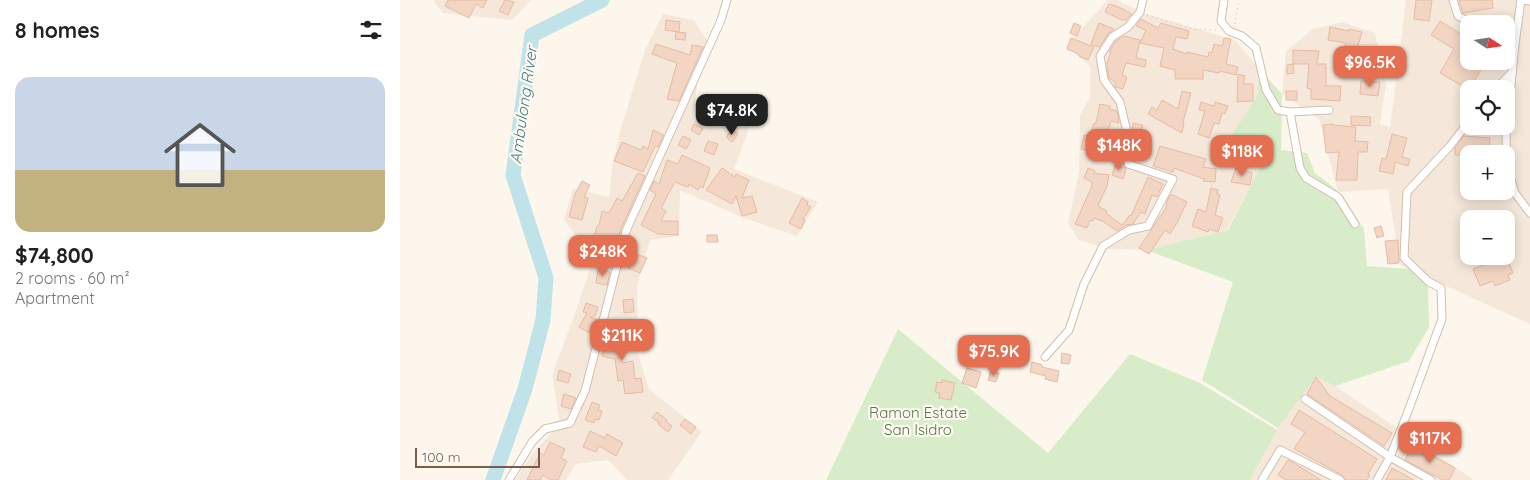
<!DOCTYPE html>
<meta charset="utf-8">
<style>
:root{--surface:#fff;--page:#f2f2f2;--text:#202124;--muted:#757577;--line:#e0e0e0;--accent:#e76f51}
body{margin:0;font-family:Quicksand,sans-serif;background:var(--page);color:var(--text);height:100vh;display:flex;flex-direction:column;font-size:19px;white-space:nowrap}
*{box-sizing:border-box;margin:0}
p{font-size:16px;color:var(--muted)}
.icon{flex:none;width:28px;height:28px;fill:none;stroke:currentColor;stroke-width:2;stroke-linecap:round;stroke-linejoin:round}
.map{position:relative;flex:1;overflow:hidden}
.sheet{display:flex;flex-direction:column;background:var(--surface);width:400px}
.sheet>*{flex:none}
.needle{width:32px;rotate:102deg}
.controls{position:absolute;left:1060px;top:15px;display:grid;gap:10px}
.controls a{display:grid;place-items:center;width:55px;height:55px;border-radius:10px;background:var(--surface);box-shadow:0 2px 12px #0003;font-size:25px}
.scale{position:absolute;left:15px;bottom:12px;width:125px;box-sizing:border-box;padding-left:5px;border:2px solid #7a5c4d;border-top:0;font-size:14px;line-height:18px;white-space:nowrap;color:#7a5c4d;-webkit-text-stroke:4px #fffaf3;paint-order:stroke}
.price{position:absolute;translate:-50% -42px;padding:0 11px;border-radius:10px;background:var(--accent);color:#fff;font-size:16px;line-height:32px;filter:drop-shadow(0 1px 2px #0008)}
.price::after{content:'';position:absolute;left:50%;top:30px;width:15px;height:11px;margin-left:-8px;background:inherit;clip-path:polygon(0 0,100% 0,50% 100%)}
.price.on{background:#222;color:#fff}
ul{padding:0;list-style:none}
li{display:grid;align-content:center;gap:10px;height:265px;padding:0 15px}
li+li{border-top:1px solid var(--line)}
li span{display:grid;place-items:center;height:155px;border-radius:15px;color:#555}
li>.icon{margin-inline-start:auto}
span .icon{width:90px;height:90px;fill:#fffc;stroke-width:1}
li b{font-size:21px}
h2{display:flex;justify-content:space-between;align-items:center;height:60px;padding:0 15px;font-size:21px}
main{display:flex;flex:1;min-height:0}
.map>svg:first-child{display:block}
</style>
<main>
<section class="sheet">
<h2>8 homes<svg class="icon" aria-label="filters" viewBox="0 0 24 24"><path d="M4 7h16M4 17h16"/><circle cx="9" cy="7" r="2"/><circle cx="15" cy="17" r="2"/></svg></h2>
<ul>
<li><span style="background:linear-gradient(#c9d6e8 60%,#c2b280 0)"><svg class="icon" aria-label="home" viewBox="0 0 24 24"><path d="M3 11l9-7 9 7M6 9v11h12V9"/></svg></span><div><b>$74,800</b><p>2 rooms · 60 m²</p><p>Apartment</p></div></li>
</ul>
</section>
<div class="map">
<svg width="1130" height="480" viewBox="0 0 1130 480">
<rect width="100%" height="100%" fill="#fdf6ec"/>
<g fill="#f5e8da" fill-rule="evenodd">
<path d="M35 0H131L112 20 43 13 34 2Z"/>
<path d="M708 0H717L747 14 835 40 859 69 858 94 830 138 859 169 827 230 746 250 709 249 679 240 668 223 679 172 680 115 690 97V66L666 46Z"/>
<path d="M1006 0H1130V324L1000 265 988 189 938 192 919 119 882 94 886 51 913 29 942 22 975 33 986 85 980 124 990 127ZM1069 24H1106V61H1069ZM1069 89H1106V126H1069ZM1069 154H1106V191H1069ZM1069 219H1106V256H1069Z"/>
<path d="M263 14 294 20 311 47 297 84 293 121 350 126 334 169 418 202 397 236 341 217 280 190 279 236 250 240 237 286 238 354 249 389 302 432 268 480H227L208 460 176 464 166 480H115L135 450 160 424 152 375 175 314 193 259 164 220 173 188 209 197 212 167 221 128 245 50Z"/>
<path d="M916 377 935 386 1074 480H850L878 428Z"/>
</g>
<path fill="#d8ecc9" d="M859 69 882 94 881 150 907 153 915 173 936 189 964 229 967 266 1012 269 1028 287 1029 327 1009 361 935 386 916 377 878 428 850 480H426L498 329 648 453 730 354 800 383 877 430 878 428 802 380 833 282 746 250 828 230 859 169 830 138 858 94Z"/>
<g fill="none" stroke-linecap="round" stroke-linejoin="round">
<path stroke="#bfe3e8" stroke-width="15" d="M93 480 125 389 143 320 146 278 113 175 132 35 202 0"/>
</g>
<g fill="#f3d5c3" stroke="#e6bba3">
<path d="M48 0H87L83 8 76 4 69 18 45 6Z"/>
<path d="M105 0 114 2 108 15 99 11Z"/>
<path d="M1016 0H1032L1029 21 1014 19Z"/>
<path d="M1059 0H1092L1093 8 1063 13Z"/>
<path d="M709 4 719 7 732 14 726 20H722L705 12Z"/>
<path d="M741 19 758 28 761 23 789 31 787 39 776 37 773 49 787 54V52L808 57 809 52 812 53 814 44 822 46 824 38 831 39 826 64 838 67 836 75 820 71 819 73 803 70V79H775V70L760 66 764 48 740 43 746 30 736 26Z"/>
<path d="M266 20 280 22 279 32 265 30Z"/>
<path d="M1040 21 1069 39V61H1086L1069 90 1040 73 1054 49 1031 35Z"/>
<path d="M674 23 681 26 677 36 670 33Z"/>
<path d="M699 23 714 29 708 34 699 47 691 44Z"/>
<path d="M930 27 949 31V29L962 32 957 49 945 46 946 43 928 40Z"/>
<path d="M276 32 286 33 285 40 275 39Z"/>
<path d="M724 36 740 40 736 58 746 60 745 67 726 63 722 75 727 77 723 89 715 87V82L709 78 707 63 711 52H709L716 41Z"/>
<path d="M671 38 694 47 688 60 679 56V54L667 49Z"/>
<path d="M256 44 290 55 292 45 303 47 279 101 267 99 277 63 252 54Z"/>
<path d="M893 50 919 51 917 64H926V86H941L940 101 911 99V89L907 88 909 64H893Z"/>
<path d="M893 64 894 73 887 74V65Z"/>
<path d="M838 74 845 76 843 84H853V101L837 102Z"/>
<path d="M961 81 980 82 978 96 960 94Z"/>
<path d="M782 91 791 93 783 122 784 123 782 133 748 114 752 107 757 110 762 100 778 109Z"/>
<rect x="886" y="91" width="11" height="9"/>
<path d="M801 102 814 106 815 102 828 106 825 114 822 113 819 124 814 123 809 138 798 134 805 111 799 110Z"/>
<path d="M700 104 710 106V109L717 111 719 123 711 121 705 141H708L707 144 720 147 718 154 710 152 709 154 681 149 684 135 690 136 694 123H696Z"/>
<path d="M951 116 971 117 970 126 951 125Z"/>
<path d="M733 123 743 125 741 133 732 131Z"/>
<path d="M294 124 303 129 299 135 291 130Z"/>
<path d="M932 124V125L956 127 955 141 968 142 967 152H958L957 180H936L939 152 926 153 923 125Z"/>
<path d="M332 129 338 134 332 142 326 137Z"/>
<path d="M253 130 264 135 258 147 255 146 243 172 214 161 222 142 241 150 243 146 248 149Z"/>
<path d="M992 134 1007 138 1002 157 1010 159 1008 166 995 162 993 174 979 171 982 158 986 159Z"/>
<path d="M283 136 291 140 286 149 278 145Z"/>
<path d="M1064 136 1090 138 1089 154 1075 153 1076 149 1063 148V155H1055V148Z"/>
<path d="M308 141 318 144 314 155 304 151Z"/>
<path d="M760 146 806 159 803 167 816 169 815 182 803 181 804 179 774 168 773 172 753 166Z"/>
<path d="M282 155 310 168 303 188 300 186 298 190 289 184 288 187 275 182 261 208 266 211 261 221H278V235L258 234 241 225 256 194 250 190 254 181 259 184 267 160 278 164Z"/>
<path d="M716 163 726 169 723 179 712 175Z"/>
<path d="M322 168 335 177 336 174 349 180 342 198 352 196 357 212 342 216 336 196 332 204 306 190Z"/>
<path d="M688 168 695 171 694 173 709 175 707 186 698 206 707 211 706 213 722 225 730 215 731 216 748 177 763 184 757 197 752 195 745 214 741 212 733 224 726 225 717 231 704 222 694 218 693 221 690 220 687 228 675 224 692 186V182L684 178Z"/>
<path d="M836 168 852 173 850 185 831 182Z"/>
<path d="M238 173 245 176 221 229 212 261 201 256 207 244 193 240 197 226H199L202 211 209 213 217 198 222 201Z"/>
<path d="M182 181 190 185 184 197 188 198 182 220 169 217 175 194Z"/>
<path d="M811 188 818 190 817 194 820 195 815 215 823 218 818 232 809 229 808 232 792 226 798 209 806 212Z"/>
<path d="M771 194 787 202 777 223 770 234 765 230 749 254 739 248 766 208 767 201Z"/>
<path d="M402 198 408 202 407 205 411 207 403 219 405 220 401 229 389 223Z"/>
<rect x="1065" y="212" width="17" height="7"/>
<path d="M981 226 984 236 977 238 974 228Z"/>
<path d="M307 235H317L318 242H307Z"/>
<path d="M998 240 999 263 988 264 985 241Z"/>
<path d="M236 254 247 258 240 273 228 268 233 258 234 259Z"/>
<path d="M1093 256H1102L1104 262 1108 261 1113 273 1108 275 1110 280 1095 286 1093 281 1080 286 1073 269 1095 261Z"/>
<path d="M198 270 210 272 207 285 196 283Z"/>
<path d="M233 299 234 312 224 313 223 300Z"/>
<path d="M186 303 198 307 195 316 190 317 198 320 194 335 179 327 187 313 183 312Z"/>
<path d="M215 323 226 327 222 343 226 344 222 363 233 361 235 379 241 378 243 392 225 394 223 380 218 381 215 359 202 356 206 340 210 341Z"/>
<path d="M662 353 671 355 669 364 661 363Z"/>
<path d="M632 362 642 365V367L659 371 657 382 645 379 646 376 630 372Z"/>
<path d="M567 368 581 372 576 388 562 383Z"/>
<path d="M159 370 171 374 168 383 157 380Z"/>
<path d="M591 371 599 373 596 382 588 380Z"/>
<path d="M916 377 930 396 992 433 984 446 907 394Z"/>
<path d="M542 380 555 383 551 400 539 398 540 393 535 392 537 382 542 383Z"/>
<path d="M164 394 176 398 171 409 161 406Z"/>
<path d="M192 402 200 405 198 410 202 411 199 420 195 419 194 423 185 420Z"/>
<path d="M899 410 977 459 968 474 970 475 967 480H945L942 475 894 449 905 432 891 424Z"/>
<path d="M257 412 267 420 266 422 272 426 268 432 258 424 259 422 252 418Z"/>
<path d="M285 419 296 427 291 434 280 425Z"/>
<path d="M190 431 205 438 207 434 223 443 216 456 199 446 196 452 183 447Z"/>
<path d="M150 442 165 449 161 458 167 461 158 480H151L143 475 140 480H127L140 453 144 455Z"/>
<path d="M1013 445 1055 468 1049 480H1043L1005 460Z"/>
<path d="M888 460H889L921 480H886L878 475Z"/>
<path d="M992 468 1014 480H986Z"/>
</g>
<g fill="none" stroke-linecap="round" stroke-linejoin="round">
<defs>
<g id="street">
<path d="M824 0 821 21 829 31 842 36 856 48 866 90 878 110 890 112 929 110"/>
<path d="M1053 0 1058 16 1073 24"/>
<path d="M1121 0 1115 44 1106 136 1107 166 1115 193 1130 213"/>
<path d="M1121 0 1130 1"/>
<path d="M1096 89 1112 72"/>
<path d="M890 112 900 168 906 178 938 197 955 224"/>
<path d="M645 357 669 330 684 284 703 246 729 230 748 226 773 179 728 164 727 132 720 102 704 80 700 56 712 37 728 27 740 12 743 0"/>
<path d="M905 399 990 457 1031 480"/>
<path d="M109 480 132 442 145 429 170 423 185 391 226 231 321 20 327 0"/>
<path d="M862 480 880 450 940 480"/>
<path d="M977 480 990 457 1007 414 1042 319 1041 288 1029 282 1004 258 1007 192 1050 146 1069 121"/>
</g>
</defs>
<use href="#street" stroke="#d1beb0" stroke-width="9"/>
<g stroke="#d9b8a5" stroke-width="1" stroke-dasharray="1 4" stroke-linecap="butt">
<path d="M747 15 791 29 818 30"/>
<path d="M835 24 839 0"/>
</g>
<use href="#street" stroke="#fff" stroke-width="7"/>
</g>
<g text-anchor="middle" stroke-width="4.5" stroke-linejoin="round" paint-order="stroke">
<g font-size="15" fill="#537a41" stroke="#fffaf3">
<text x="518" y="418">Ramon Estate<tspan x="518" dy="17">San Isidro</tspan></text>
</g>
<g font-size="16" font-style="italic" fill="#437c86" stroke="#fffaf3">
<text transform="translate(123 105) rotate(-82)" y="6">Ambulong River</text>
</g>
</g>
</svg>
<div class="controls">
<a><svg class="needle" viewBox="-14 -14 28 28"><path d="M0-13l5 13h-10z" fill="#e53935"/><path d="M0 13l5-13h-10z" fill="#757577"/></svg></a>
<a><svg class="icon" aria-label="locate" viewBox="0 0 24 24"><circle cx="12" cy="12" r="6"/><path d="M12 2v4M12 18v4M2 12h4M18 12h4"/></svg></a>
<a>+</a>
<a>−</a>
</div>
<div class="scale">100 m</div>
<b class="price" style="left:970px;top:88px">$96.5K</b>
<b class="price on" style="left:332px;top:136px">$74.8K</b>
<b class="price" style="left:719px;top:171px">$148K</b>
<b class="price" style="left:842px;top:177px">$118K</b>
<b class="price" style="left:203px;top:277px">$248K</b>
<b class="price" style="left:222px;top:361px">$211K</b>
<b class="price" style="left:594px;top:377px">$75.9K</b>
<b class="price" style="left:1030px;top:464px">$117K</b>
</div>
</main>
